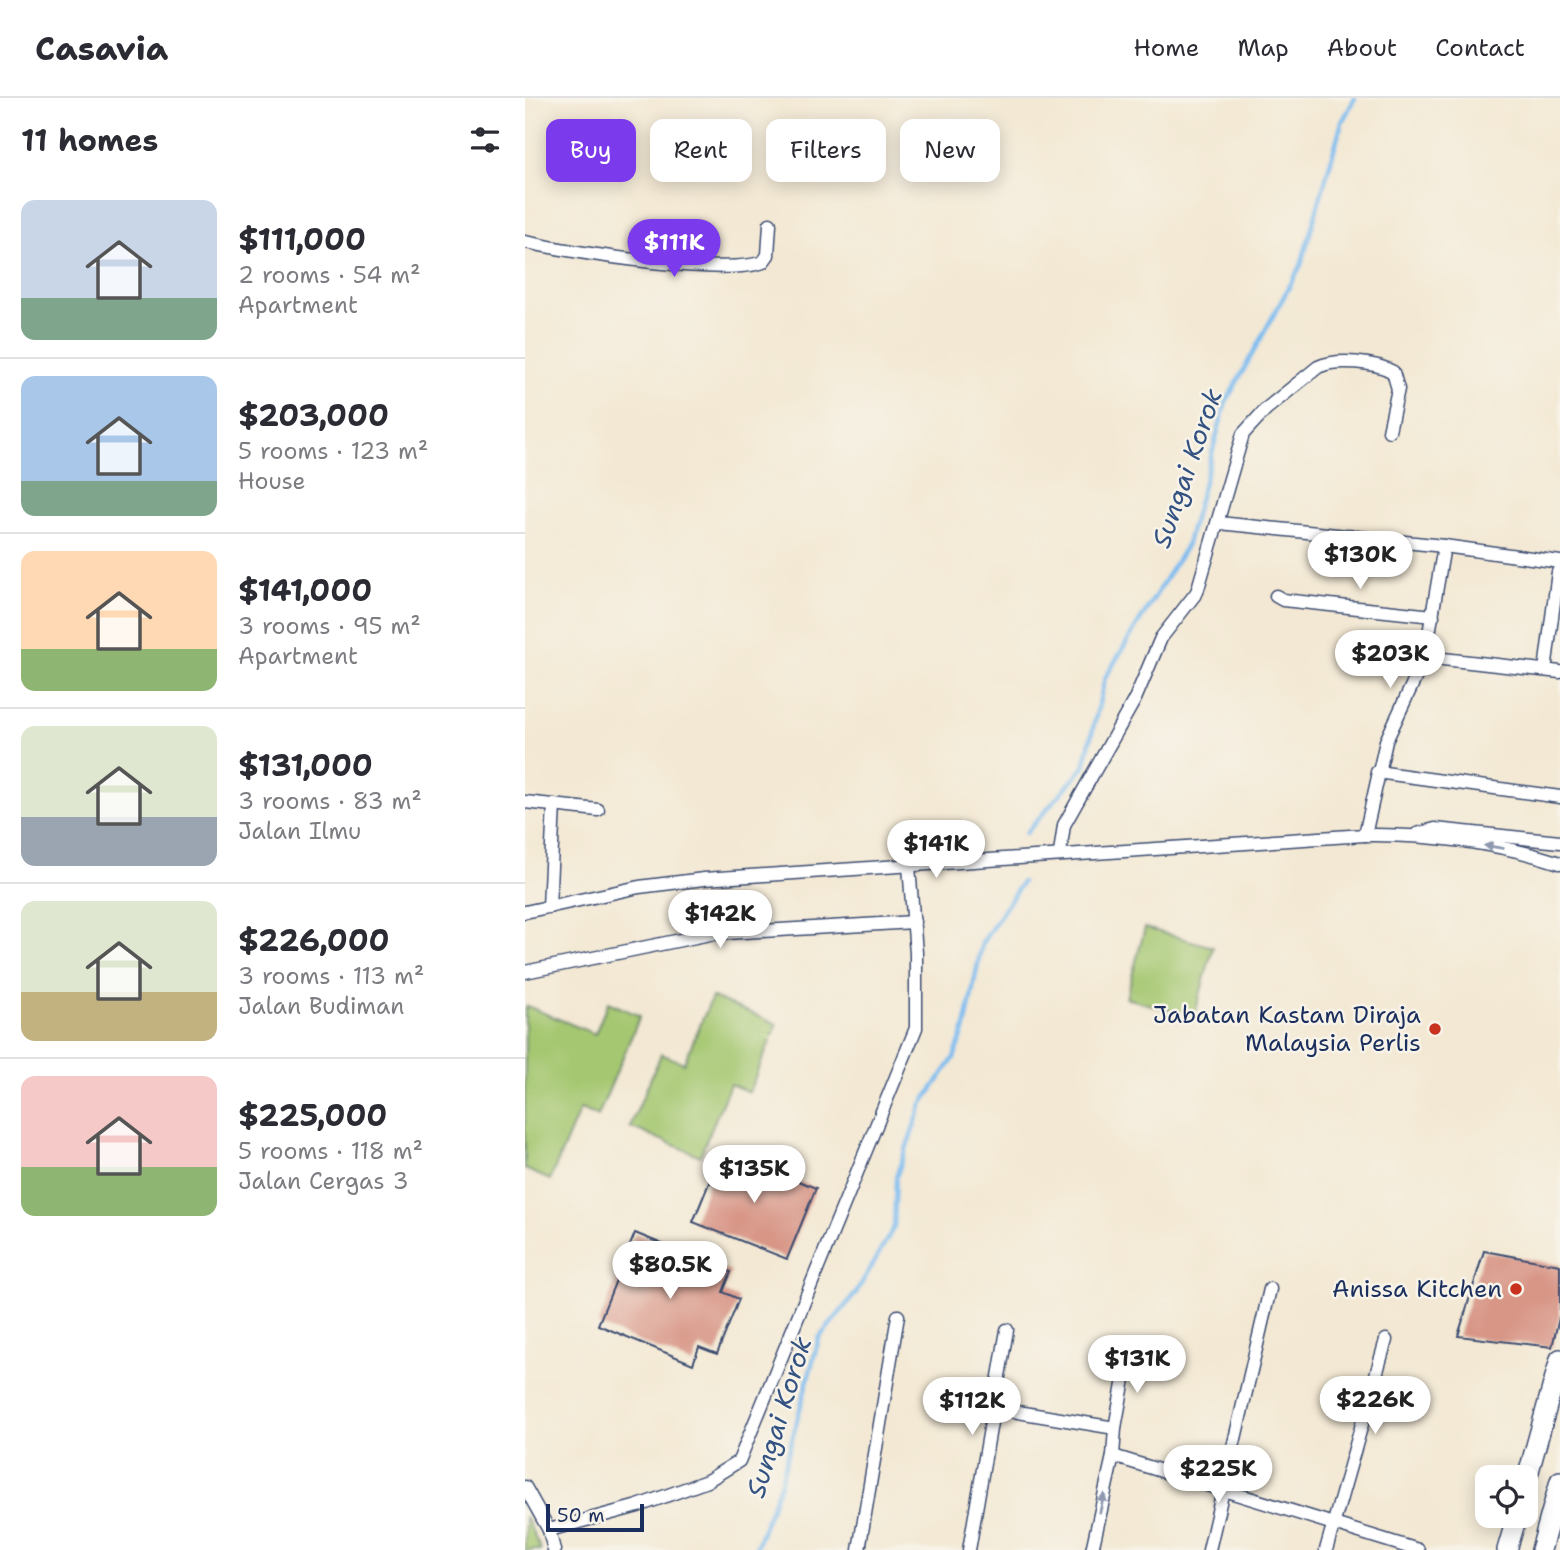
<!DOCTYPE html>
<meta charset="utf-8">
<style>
:root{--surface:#fff;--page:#f7f7f7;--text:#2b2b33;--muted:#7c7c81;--line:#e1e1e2;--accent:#7c3aed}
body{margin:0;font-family:"Shantell Sans",sans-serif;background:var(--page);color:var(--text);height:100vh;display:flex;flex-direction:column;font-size:26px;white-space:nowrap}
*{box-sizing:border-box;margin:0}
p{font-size:23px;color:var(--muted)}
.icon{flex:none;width:38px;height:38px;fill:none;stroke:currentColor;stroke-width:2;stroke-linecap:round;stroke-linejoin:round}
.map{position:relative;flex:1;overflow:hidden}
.sheet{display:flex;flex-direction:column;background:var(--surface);width:525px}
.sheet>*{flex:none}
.hud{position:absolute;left:21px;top:21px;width:665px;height:63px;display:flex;gap:14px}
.controls{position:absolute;left:950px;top:1367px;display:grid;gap:14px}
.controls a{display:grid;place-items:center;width:63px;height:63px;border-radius:14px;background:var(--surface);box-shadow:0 4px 18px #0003;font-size:35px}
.scale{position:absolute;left:21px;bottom:18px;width:98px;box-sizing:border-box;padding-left:7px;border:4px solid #1b2f5e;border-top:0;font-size:19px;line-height:24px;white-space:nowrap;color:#1b2f5e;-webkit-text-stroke:5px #f7f3e8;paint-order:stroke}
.price{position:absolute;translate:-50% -60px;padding:0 16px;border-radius:24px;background:#fff;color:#222;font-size:23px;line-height:46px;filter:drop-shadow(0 2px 4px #0008)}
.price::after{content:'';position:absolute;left:50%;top:42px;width:21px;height:16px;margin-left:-10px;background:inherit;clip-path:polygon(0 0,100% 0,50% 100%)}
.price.active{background:var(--accent);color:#fff}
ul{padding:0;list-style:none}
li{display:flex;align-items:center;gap:21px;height:175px;padding:0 21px}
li+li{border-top:2px solid var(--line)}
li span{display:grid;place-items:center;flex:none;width:196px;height:140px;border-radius:14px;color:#555}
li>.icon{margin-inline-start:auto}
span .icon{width:84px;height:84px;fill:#fffc;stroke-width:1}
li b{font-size:30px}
h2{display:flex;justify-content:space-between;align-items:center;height:84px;padding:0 21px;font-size:30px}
.pill{padding:0 24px;border-radius:14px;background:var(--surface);box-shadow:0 4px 18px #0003;font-size:24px;line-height:63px}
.pill.active{background:var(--accent);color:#fff}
header{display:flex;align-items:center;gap:42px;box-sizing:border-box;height:98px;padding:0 35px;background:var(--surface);border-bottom:2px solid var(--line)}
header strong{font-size:33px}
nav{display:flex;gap:38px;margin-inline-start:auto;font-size:24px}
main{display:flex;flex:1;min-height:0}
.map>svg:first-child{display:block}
</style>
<header>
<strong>Casavia</strong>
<nav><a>Home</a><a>Map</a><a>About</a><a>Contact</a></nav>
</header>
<main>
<section class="sheet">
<h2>11 homes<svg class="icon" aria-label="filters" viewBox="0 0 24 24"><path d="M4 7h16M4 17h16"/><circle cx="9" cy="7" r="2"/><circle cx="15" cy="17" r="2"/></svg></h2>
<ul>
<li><span style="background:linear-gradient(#c9d6e8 70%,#7fa58c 0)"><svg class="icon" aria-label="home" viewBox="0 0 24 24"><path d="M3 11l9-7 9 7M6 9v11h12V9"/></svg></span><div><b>$111,000</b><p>2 rooms · 54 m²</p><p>Apartment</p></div></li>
<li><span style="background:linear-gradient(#a9c7e8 75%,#7fa58c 0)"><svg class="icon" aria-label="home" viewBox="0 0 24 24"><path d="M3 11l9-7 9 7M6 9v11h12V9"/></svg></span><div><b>$203,000</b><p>5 rooms · 123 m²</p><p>House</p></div></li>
<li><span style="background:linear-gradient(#ffd9b3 70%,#8fb573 0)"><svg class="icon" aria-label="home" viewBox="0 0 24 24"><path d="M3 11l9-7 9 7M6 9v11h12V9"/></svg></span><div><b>$141,000</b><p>3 rooms · 95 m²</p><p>Apartment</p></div></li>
<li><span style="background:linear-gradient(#dfe7d0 65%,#9aa5b1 0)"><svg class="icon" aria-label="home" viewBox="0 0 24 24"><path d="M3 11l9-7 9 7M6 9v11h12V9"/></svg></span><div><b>$131,000</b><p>3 rooms · 83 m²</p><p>Jalan Ilmu</p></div></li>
<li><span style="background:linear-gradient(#dfe7d0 65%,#c2b280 0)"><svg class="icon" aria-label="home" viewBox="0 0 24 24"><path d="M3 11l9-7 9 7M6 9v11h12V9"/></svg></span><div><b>$226,000</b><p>3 rooms · 113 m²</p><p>Jalan Budiman</p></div></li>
<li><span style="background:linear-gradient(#f6c9c9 65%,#8fb573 0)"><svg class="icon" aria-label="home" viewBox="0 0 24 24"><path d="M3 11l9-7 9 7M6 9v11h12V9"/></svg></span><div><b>$225,000</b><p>5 rooms · 118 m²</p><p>Jalan Cergas 3</p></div></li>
</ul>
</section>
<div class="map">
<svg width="1035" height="1452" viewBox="0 0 1035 1452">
<rect width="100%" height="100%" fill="#f7f3e8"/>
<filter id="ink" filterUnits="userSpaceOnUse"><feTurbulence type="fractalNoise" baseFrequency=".0143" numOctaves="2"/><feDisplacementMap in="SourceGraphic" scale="14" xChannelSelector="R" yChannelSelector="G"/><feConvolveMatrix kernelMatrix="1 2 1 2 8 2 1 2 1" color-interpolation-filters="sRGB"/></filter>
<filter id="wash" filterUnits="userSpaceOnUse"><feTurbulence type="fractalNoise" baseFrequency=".00686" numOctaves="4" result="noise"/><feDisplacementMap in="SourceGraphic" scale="28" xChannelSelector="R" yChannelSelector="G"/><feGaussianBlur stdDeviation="1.57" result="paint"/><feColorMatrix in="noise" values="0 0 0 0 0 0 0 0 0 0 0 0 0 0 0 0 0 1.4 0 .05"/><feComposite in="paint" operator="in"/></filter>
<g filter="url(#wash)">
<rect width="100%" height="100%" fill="#f3e8d3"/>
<g fill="#a5c771" stroke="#607b68" stroke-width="2">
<path d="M620 830 688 849 669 919 601 900Z"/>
<path d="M187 899 252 926 224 994 205 986 175 1058 105 1029 136 956 159 965Z"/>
<path d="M83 904 115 918 73 1018 55 1011 25 1082 0 1071V914L2 908 70 936Z"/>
<path d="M0 1418 16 1452H0Z"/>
</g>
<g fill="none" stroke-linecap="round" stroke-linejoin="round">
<g stroke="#7bbcf0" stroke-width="4.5">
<path d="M501 735 559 669 580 580 662 446 701 304 776 167 817 24 830 0"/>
<path d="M230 1452 255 1386 294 1240 331 1195 369 1129 371 1079 397 1006 429 960 440 930 457 845 497 784"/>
</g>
</g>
<g id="blocks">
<g fill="#d89687">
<path d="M197 1053 291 1090 262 1161 168 1124Z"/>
<path d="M110 1135 206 1174 198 1194 214 1201 192 1256 174 1249 168 1266 73 1227Z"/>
<path d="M959 1153 1035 1167V1216L1027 1249 933 1238Z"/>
</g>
</g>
</g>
<g filter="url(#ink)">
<use href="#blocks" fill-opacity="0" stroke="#3b4b70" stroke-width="2"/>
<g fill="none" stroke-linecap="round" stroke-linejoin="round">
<defs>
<g id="minor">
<path d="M0 144C47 154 197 179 238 164L243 157 245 126"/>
<path d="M694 425 919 448 1035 464"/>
<path d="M751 498 758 502 908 518"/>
<path d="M900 559 1035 574"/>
<path d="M1020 572 1033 474"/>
<path d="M852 674 1035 699"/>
<path d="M0 704 73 712"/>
<path d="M892 736 910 731 1035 744"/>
<path d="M840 737 861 643 900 559 919 448"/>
<path d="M535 755 539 727 610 601 636 540 672 494 718 336 741 311 793 269C811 260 851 264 868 274L873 291 864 333"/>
<path d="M24 809 29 707"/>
<path d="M0 814 114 789 179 781 840 737C904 736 974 745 1035 765"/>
<path d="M0 874 185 836 389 824"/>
<path d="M469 1310 590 1330"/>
<path d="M588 1358 893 1452"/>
<path d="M0 1389 24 1432 29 1452"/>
<path d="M24 1432 113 1408 182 1383 214 1363 391 930V855L384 768"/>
<path d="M334 1452 373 1218"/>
<path d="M444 1452 482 1232"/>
<path d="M567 1452 588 1358 590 1330 603 1259"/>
<path d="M684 1452 745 1191"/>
<path d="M801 1452 861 1242"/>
</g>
<g id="highway">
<path d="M1001 1384 1035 1261"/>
<path d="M982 1452 992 1418"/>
<path d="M1016 1452 1035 1383"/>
</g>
</defs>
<use href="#minor" stroke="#3b4b70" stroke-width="15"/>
<use href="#highway" stroke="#3b4b70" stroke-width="22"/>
<use href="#minor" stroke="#fff" stroke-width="12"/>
<use href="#highway" stroke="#fff" stroke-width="19"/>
</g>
<defs><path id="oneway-solid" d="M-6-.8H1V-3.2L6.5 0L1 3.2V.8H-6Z" transform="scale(1.75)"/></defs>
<g fill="#8d97ae">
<use href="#oneway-solid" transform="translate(969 749) rotate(-171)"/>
<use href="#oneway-solid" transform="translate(577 1405) rotate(-77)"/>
</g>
</g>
<g fill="#c8321e" stroke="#f7f3e8" stroke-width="2.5">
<circle cx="910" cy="931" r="7"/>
<circle cx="991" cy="1191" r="7"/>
</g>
<g text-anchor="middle" stroke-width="5" stroke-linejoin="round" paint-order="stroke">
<g font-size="24" fill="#1b2f5e" stroke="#f7f3e8" text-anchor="end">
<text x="896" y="925">Jabatan Kastam Diraja<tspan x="896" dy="28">Malaysia Perlis</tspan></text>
<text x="977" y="1199">Anissa Kitchen</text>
</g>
<g font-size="26" font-style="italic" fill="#335282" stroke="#f7f3e8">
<text transform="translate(662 370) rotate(-71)" y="9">Sungai Korok</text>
<text transform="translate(254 1319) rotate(-73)" y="9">Sungai Korok</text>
</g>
</g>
</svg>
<div class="controls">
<a><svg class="icon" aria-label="locate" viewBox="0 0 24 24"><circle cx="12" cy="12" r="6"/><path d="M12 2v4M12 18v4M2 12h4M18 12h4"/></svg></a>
</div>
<div class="scale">50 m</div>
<b class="price active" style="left:149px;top:181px">$111K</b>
<b class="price" style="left:835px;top:493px">$130K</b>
<b class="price" style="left:865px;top:592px">$203K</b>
<b class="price" style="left:411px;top:782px">$141K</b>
<b class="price" style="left:195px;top:852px">$142K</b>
<b class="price" style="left:229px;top:1107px">$135K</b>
<b class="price" style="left:145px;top:1203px">$80.5K</b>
<b class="price" style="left:612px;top:1297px">$131K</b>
<b class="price" style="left:850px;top:1338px">$226K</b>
<b class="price" style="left:447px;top:1339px">$112K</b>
<b class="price" style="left:693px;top:1407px">$225K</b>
<div class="hud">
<a class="pill active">Buy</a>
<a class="pill">Rent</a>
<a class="pill">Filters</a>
<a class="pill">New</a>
</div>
</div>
</main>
